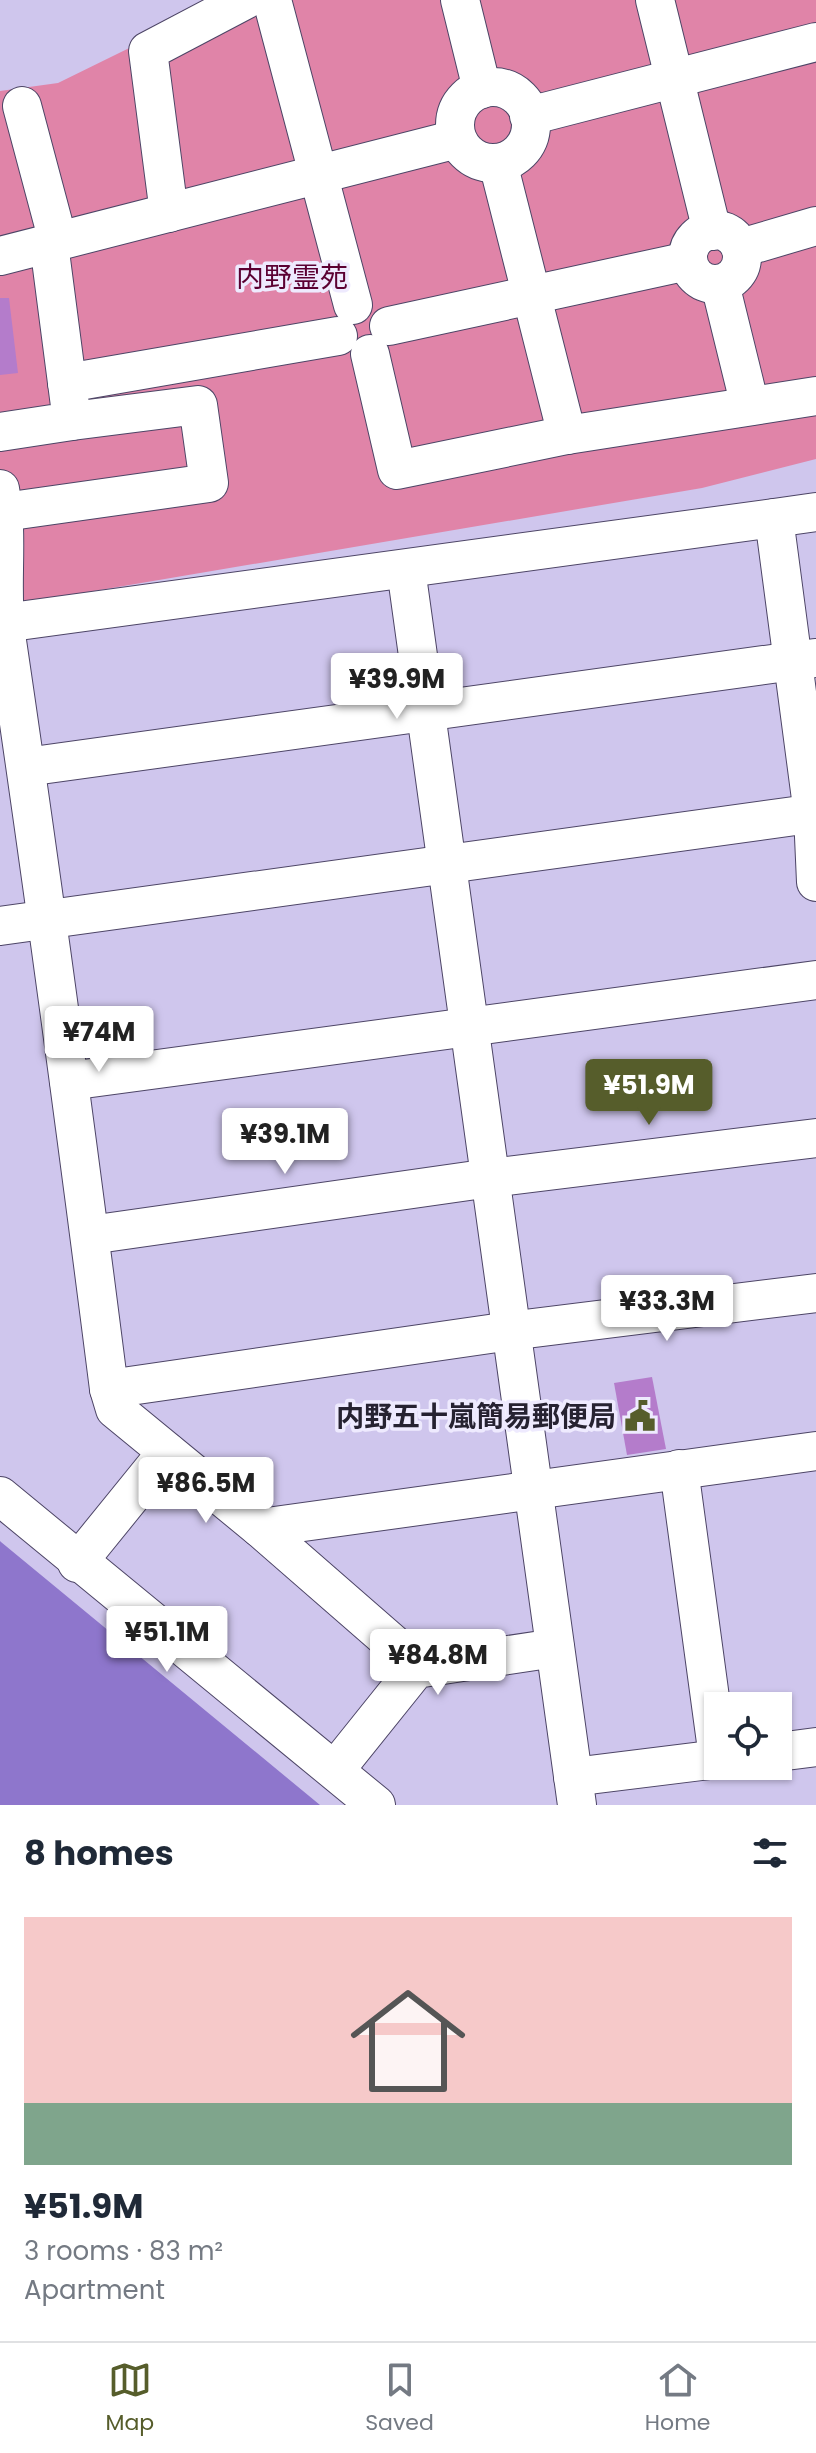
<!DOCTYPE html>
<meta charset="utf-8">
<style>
:root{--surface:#fff;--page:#f2f2f3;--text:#1f2937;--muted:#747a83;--line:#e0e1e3;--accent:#565d2b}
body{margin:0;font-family:Poppins,"Noto Sans JP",sans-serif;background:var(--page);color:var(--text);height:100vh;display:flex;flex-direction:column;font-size:30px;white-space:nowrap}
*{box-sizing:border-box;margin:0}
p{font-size:26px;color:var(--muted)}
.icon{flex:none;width:44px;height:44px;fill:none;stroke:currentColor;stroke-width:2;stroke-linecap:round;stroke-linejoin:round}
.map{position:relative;height:1805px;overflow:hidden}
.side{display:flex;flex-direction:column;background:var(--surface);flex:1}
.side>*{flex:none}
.buttons{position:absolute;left:704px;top:1692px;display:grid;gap:16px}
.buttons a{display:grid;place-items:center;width:88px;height:88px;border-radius:0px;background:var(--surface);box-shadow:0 2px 6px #0004;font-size:40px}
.price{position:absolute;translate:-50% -68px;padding:0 18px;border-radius:8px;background:#fff;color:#222;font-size:26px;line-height:52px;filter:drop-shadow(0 2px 4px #0008)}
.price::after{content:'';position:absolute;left:50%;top:48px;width:24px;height:18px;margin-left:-12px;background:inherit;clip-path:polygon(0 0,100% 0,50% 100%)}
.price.on{background:var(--accent);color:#fff}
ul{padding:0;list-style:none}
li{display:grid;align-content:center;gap:16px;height:424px;padding:0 24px}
li span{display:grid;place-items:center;height:248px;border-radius:0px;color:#555}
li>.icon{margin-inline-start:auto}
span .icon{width:144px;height:144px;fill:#fffc;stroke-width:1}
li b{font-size:34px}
h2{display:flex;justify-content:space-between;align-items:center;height:96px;padding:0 24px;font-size:34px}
.dock{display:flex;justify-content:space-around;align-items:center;height:112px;border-top:2px solid var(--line);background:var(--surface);font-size:22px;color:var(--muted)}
.dock a{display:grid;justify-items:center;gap:4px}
.dock .on{color:var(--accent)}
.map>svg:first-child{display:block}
</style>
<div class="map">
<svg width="816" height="1805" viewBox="0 0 816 1805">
<rect width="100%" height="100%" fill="#cfc6ed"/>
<path fill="#e084a8" d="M227 0H816V459L702 488 0 607V91L58 83Z"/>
<path fill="#8e76cc" d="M0 1541 1 1542 320 1805H0Z"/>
<g fill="#b47ccb">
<path d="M0 298H9L18 373 0 375Z"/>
<path d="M652 1377 666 1449 627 1455 614 1383Z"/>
</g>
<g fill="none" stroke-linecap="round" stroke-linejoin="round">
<defs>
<g id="minor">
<path d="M272 0 353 305"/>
<path d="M460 0 482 89"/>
<path d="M655 0 712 231"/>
<circle cx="493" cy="125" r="38"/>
<path d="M22 106 58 241"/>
<path d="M529 116 816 42"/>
<path d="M498 163 567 435"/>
<path d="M169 213 148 51 245 0"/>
<circle cx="715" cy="257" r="27"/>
<path d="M741 248 816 226"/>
<path d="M0 256 457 139"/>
<path d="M720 284 750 406"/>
<path d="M389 326 688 261"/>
<path d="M370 354 397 470 567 435 816 396"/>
<path d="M67 383 338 336"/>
<path d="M0 432 72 421 49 244"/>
<path d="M0 489C9 537 0 586 6 634 43 885 77 1137 109 1389L115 1409 260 1528 816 1451"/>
<path d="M4 512 209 483 198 405 72 421"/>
<path d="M774 518 816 512"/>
<path d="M406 569 577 1805"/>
<path d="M4 623 774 518 813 814 816 882"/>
<path d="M26 767 815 658"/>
<path d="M0 926 816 813"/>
<path d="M69 1081 816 980"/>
<path d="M90 1235 490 1178 816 1138"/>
<path d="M109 1389 510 1331 816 1293"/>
<path d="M679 1469 718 1757"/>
<path d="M0 1496 376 1805"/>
<path d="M260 1528 408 1657 416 1669"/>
<path d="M77 1563 167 1452"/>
<path d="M778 1752 816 1747"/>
<path d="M335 1770 416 1669 555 1648"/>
<path d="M573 1777 718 1759"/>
</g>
</defs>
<use href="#minor" stroke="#4d4566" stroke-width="40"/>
<use href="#minor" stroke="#fff" stroke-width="38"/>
</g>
<defs>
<symbol id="civic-bare" viewBox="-9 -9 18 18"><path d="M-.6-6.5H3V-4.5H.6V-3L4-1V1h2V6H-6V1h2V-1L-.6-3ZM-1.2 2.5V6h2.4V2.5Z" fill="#565d2b" stroke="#eeeafe" stroke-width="2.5" paint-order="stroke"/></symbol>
</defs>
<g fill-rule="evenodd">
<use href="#civic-bare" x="618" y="1394" width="44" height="44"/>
</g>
<g text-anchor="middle" stroke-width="7" stroke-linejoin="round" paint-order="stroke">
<g font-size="28" fill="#5b0032" stroke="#eeeafe">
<text x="292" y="287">内野霊苑</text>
</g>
<g font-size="28" font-weight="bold" fill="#262231" stroke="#eeeafe" text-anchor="end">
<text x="616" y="1426">内野五十嵐簡易郵便局</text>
</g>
</g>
</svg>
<div class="buttons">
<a><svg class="icon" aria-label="locate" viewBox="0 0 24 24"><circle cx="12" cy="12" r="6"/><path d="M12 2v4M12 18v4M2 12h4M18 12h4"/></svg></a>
</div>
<b class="price" style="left:397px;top:721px">¥39.9M</b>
<b class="price" style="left:99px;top:1074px">¥74M</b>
<b class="price on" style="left:649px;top:1127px">¥51.9M</b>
<b class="price" style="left:285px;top:1176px">¥39.1M</b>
<b class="price" style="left:667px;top:1343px">¥33.3M</b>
<b class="price" style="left:206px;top:1525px">¥86.5M</b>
<b class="price" style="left:167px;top:1674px">¥51.1M</b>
<b class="price" style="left:438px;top:1697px">¥84.8M</b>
</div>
<section class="side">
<h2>8 homes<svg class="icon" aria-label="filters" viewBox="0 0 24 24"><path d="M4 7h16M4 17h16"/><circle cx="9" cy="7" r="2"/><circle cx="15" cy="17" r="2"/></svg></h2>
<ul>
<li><span style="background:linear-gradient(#f6c9c9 75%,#7fa58c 0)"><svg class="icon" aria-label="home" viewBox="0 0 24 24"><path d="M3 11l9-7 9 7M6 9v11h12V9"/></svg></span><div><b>¥51.9M</b><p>3 rooms · 83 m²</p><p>Apartment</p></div></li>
</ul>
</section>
<nav class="dock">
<a class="on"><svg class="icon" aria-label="map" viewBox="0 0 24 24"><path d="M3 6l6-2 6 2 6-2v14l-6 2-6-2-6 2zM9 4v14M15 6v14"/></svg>Map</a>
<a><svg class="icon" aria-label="saved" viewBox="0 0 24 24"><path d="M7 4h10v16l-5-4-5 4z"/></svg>Saved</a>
<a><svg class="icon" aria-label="home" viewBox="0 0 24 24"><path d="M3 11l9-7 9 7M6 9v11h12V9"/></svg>Home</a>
</nav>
